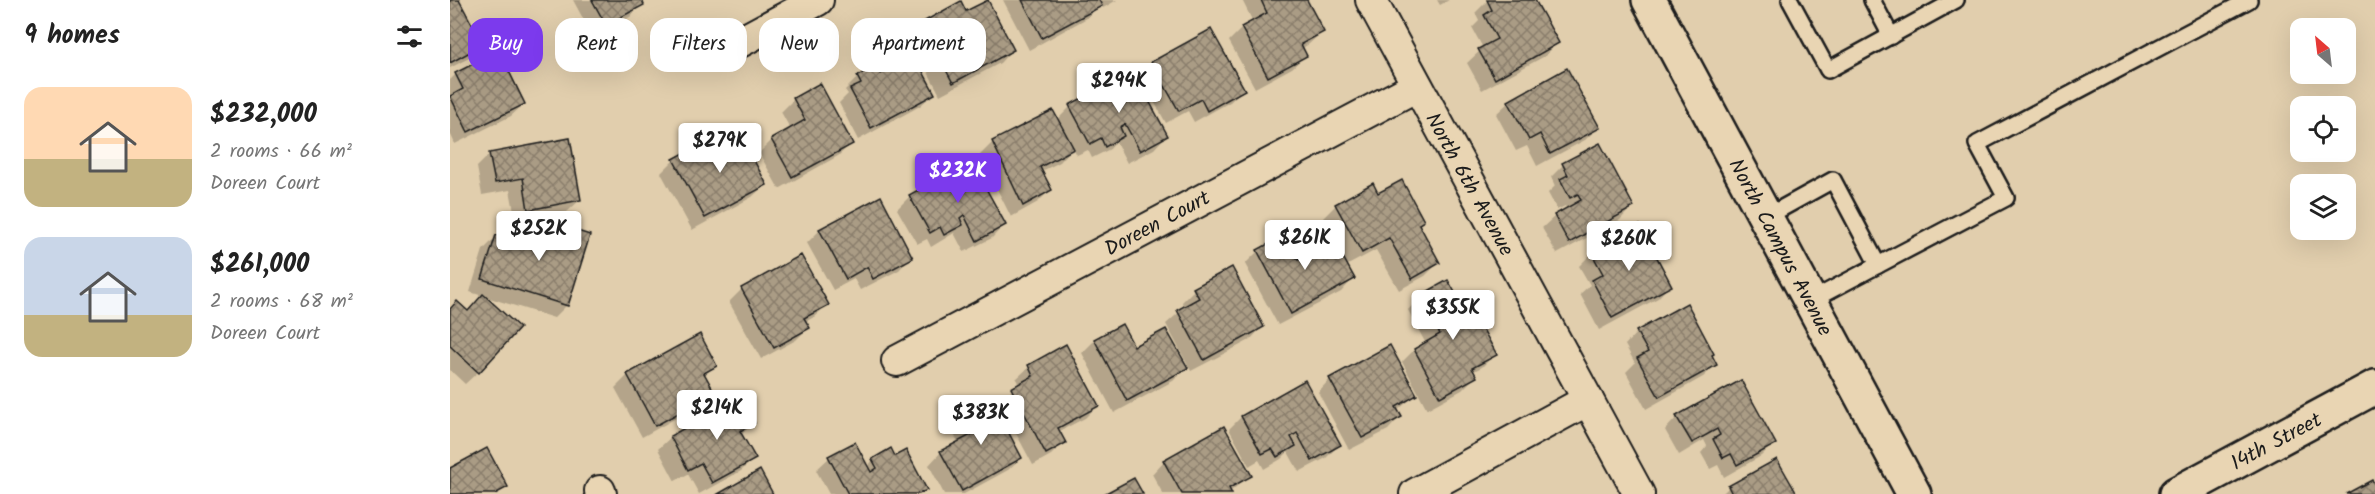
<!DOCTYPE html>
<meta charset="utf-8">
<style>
:root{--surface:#fff;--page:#f6f6f6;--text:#222;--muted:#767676;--accent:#7c3aed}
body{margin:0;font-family:Kalam,sans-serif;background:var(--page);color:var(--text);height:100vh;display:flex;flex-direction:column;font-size:22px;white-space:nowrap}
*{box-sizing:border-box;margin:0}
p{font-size:20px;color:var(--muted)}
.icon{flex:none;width:33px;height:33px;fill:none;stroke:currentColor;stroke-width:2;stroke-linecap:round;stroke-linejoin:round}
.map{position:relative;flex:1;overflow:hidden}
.details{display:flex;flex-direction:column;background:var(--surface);width:450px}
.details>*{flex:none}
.top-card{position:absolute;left:18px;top:18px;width:570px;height:54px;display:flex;gap:12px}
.needle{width:39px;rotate:332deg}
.fabs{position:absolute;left:1840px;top:18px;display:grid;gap:12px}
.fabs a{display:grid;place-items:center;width:66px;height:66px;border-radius:12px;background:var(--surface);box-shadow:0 6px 24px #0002;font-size:30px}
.price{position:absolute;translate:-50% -51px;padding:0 14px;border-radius:6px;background:#fff;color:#222;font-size:20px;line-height:39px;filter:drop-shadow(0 2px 3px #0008)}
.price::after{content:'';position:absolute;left:50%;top:36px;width:18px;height:14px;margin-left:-9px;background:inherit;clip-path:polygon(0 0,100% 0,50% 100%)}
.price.selected{background:var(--accent);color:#fff}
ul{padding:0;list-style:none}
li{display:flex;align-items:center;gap:18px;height:150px;padding:0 24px}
li span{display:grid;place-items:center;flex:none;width:168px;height:120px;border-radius:18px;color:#555}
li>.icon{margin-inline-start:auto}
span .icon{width:72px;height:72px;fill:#fffc;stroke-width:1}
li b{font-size:26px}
h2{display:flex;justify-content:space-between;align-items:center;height:72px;padding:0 24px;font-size:26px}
.pill{padding:0 21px;border-radius:18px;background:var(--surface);box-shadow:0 6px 24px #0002;font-size:21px;line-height:54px}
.pill.selected{background:var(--accent);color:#fff}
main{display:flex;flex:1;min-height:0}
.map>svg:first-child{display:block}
</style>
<main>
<section class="details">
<h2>9 homes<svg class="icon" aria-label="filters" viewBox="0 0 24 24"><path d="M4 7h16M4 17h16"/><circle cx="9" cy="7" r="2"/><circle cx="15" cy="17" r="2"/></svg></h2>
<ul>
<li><span style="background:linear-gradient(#ffd9b3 60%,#c2b280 0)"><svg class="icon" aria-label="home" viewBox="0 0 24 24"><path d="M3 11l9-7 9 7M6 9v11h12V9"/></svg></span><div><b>$232,000</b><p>2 rooms · 66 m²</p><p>Doreen Court</p></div></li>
<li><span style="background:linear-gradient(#c9d6e8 65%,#c2b280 0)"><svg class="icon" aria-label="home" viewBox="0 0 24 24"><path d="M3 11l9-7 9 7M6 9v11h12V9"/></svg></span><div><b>$261,000</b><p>2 rooms · 68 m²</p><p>Doreen Court</p></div></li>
</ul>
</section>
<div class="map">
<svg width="1925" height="494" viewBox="0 0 1925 494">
<defs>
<pattern id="building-cross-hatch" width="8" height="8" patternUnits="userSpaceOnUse" patternTransform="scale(1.5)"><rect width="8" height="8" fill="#aa9c85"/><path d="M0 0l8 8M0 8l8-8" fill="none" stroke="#8a7e6c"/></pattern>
</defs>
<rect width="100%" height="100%" fill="#e1cead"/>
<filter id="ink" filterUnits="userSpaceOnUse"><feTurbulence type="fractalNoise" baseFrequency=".0167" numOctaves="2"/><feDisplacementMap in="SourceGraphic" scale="12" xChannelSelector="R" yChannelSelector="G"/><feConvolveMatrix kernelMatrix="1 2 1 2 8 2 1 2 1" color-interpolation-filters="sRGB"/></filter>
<g filter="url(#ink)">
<g fill="#0003">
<path d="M0 0H7L31 45 19 58 0 68Z"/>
<path d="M123 0H190L192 4 180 17 143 37Z"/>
<path d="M553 0H667L653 8 651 4 637 18 579 50Z"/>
<path d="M792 0H855L872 32 859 44 851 49 855 56 842 68 805 88 779 41 792 28 803 22Z"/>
<path d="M987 0H999L990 5Z"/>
<path d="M1038 0H1084L1107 43 1095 56 1032 90 1017 63 1033 48 1022 28 1029 21 1025 13Z"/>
<path d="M516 13 562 50 550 63 490 95 459 36 472 24Z"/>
<path d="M424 48 483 94 470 106 408 140 389 103 398 94 395 90 408 77 417 72 411 61Z"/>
<path d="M702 63 793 90 780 102 744 122 738 111 716 123 690 76Z"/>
<path d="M6 74 74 104 61 116 5 144 0 133V80Z"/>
<path d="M344 99 401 144 388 156 329 189 309 153 322 140 341 130 331 112Z"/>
<path d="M1059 102 1148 128 1135 140 1087 166 1077 146 1066 151 1046 114Z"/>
<path d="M620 107 716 136 704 149 677 163 666 142 660 149 642 158 638 150 627 155 623 148 610 162 590 172 600 190 588 202 561 217 530 155 543 142 603 112 607 120Z"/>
<path d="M269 150 315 185 302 197 242 230 211 173 224 160Z"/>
<path d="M40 154 130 200 117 212 66 222 60 190 32 195 27 167Z"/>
<path d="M1113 165 1182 207 1170 220 1107 254 1092 228 1105 216 1117 209 1115 206 1107 210 1098 193 1105 186 1101 177Z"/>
<path d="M928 195 973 221 968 226 988 263 975 276 949 290 926 250 896 266 903 279 891 292 828 325 795 264 808 251 845 256 850 250 872 249 886 242 873 218 886 205Z"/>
<path d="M460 196 554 225 542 238 514 252 504 233 481 247 477 239 467 244 447 209Z"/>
<path d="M99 224 117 305 104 318 20 292 33 250 46 237 55 238 68 225 91 232Z"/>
<path d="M370 230 461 257 449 270 410 290 404 279 383 290 357 243Z"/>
<path d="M1142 253 1220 285 1208 298 1149 330 1130 294 1140 285 1129 266Z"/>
<path d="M292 289 377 305 364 317 355 322 358 328 346 340 311 359 279 302Z"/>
<path d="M744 290 812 327 800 340 741 371 716 324 734 308 732 302Z"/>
<path d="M970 297 1010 305 1045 354 1032 367 1022 372 1025 377 1012 390 977 409 952 362 964 350 976 344 958 310Z"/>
<path d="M0 310 28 372 15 384 0 370Z"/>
<path d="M672 326 683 348 736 368 723 381 664 413 632 353 644 341Z"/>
<path d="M1187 332 1260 356 1266 365 1253 377 1196 409 1176 372 1185 363 1175 345Z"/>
<path d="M250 336 265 365 254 376 263 393 250 405 192 437 165 388 177 376Z"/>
<path d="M579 367 648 405 635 418 608 432 614 442 601 455 583 465 549 402 569 385 566 379Z"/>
<path d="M880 379 965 395 947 411 950 417 938 430 899 450 868 392Z"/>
<path d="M511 412 571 458 558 470 514 494H494L479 465 491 452 509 443 498 425Z"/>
<path d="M791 417 889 445 876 458 849 472 838 452 831 459 814 469 809 460 799 466 779 429Z"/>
<path d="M1227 417 1324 443 1311 456 1274 477 1268 465 1260 469 1251 453 1257 446 1254 440 1229 455 1215 430Z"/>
<path d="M303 423 291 435 304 458 291 471 249 494 238 474 225 481 208 449 221 437Z"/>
<path d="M379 458 417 467 423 460 445 458 475 490 471 494H379L366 470Z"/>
<path d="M714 461 800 475 780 492 781 494H713L702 474Z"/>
<path d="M1279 487 1345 494H1272Z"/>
</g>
<g fill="url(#building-cross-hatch)" stroke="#1c1c1c" stroke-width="1.5">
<path d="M0 0H9L33 45 0 63Z"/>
<path d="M142 0H192L194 5 156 25Z"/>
<path d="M538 0 564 50 503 83 471 23 511 1 516 11Z"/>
<path d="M572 0H649L652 6 592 38Z"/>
<path d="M811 0H857L874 32 851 44 857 56 818 77 791 27 817 13Z"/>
<path d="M1037 0H1085L1109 43 1045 79 1028 49 1047 39 1034 15 1042 10Z"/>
<path d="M761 29 795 90 757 111 751 99 729 111 701 62Z"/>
<path d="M451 31 485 94 421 128 400 89 411 84 407 76 427 66 431 74 436 71 423 47Z"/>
<path d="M49 51 75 104 18 132 0 96 13 89 5 73Z"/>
<path d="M1117 68 1150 128 1100 154 1090 134 1079 140 1058 101Z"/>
<path d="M683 71 718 136 690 151 675 124 670 127 674 136 655 147 651 138 640 144 619 105Z"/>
<path d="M370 83 403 144 342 177 321 139 355 120 343 98Z"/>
<path d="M603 110 624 149 590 167 602 190 573 206 542 141Z"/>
<path d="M291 136 317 185 255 218 223 159 264 137 270 148Z"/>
<path d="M120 138 131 200 78 210 73 178 45 183 39 153Z"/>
<path d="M1150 143 1184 207 1119 243 1104 215 1131 200 1128 194 1120 198 1110 179 1118 175 1112 163Z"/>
<path d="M521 161 556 225 527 241 514 215 510 218 513 225 494 235 490 227 480 233 459 195Z"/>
<path d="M952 180 974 221 969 224 990 263 962 279 939 238 912 253 885 204 923 183 928 193Z"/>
<path d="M431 196 463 258 423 279 417 267 396 279 369 229Z"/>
<path d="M99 222 140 235 118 306 32 279 46 235 62 240 68 224 96 232Z"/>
<path d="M1190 225 1222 286 1162 318 1142 280 1153 274 1141 252Z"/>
<path d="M835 235 848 260 854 257 849 249 869 239 873 247 884 241 905 279 841 314 807 250Z"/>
<path d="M351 255 379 305 354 318 360 328 324 348 291 288Z"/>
<path d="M782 267 814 327 754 360 727 310 749 298 743 288Z"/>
<path d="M998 280 1011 303 1017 300 1047 355 1022 368 1027 377 990 397 964 349 990 334 969 296Z"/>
<path d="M33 294 70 328 29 373 0 346V309L7 301 18 311Z"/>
<path d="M1237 303 1264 354 1262 355 1267 365 1209 397 1187 358 1198 352 1186 331Z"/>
<path d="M672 324 684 346 716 329 738 368 677 401 644 339Z"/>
<path d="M250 334 267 366 254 373 265 393 205 426 177 374Z"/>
<path d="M616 344 649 406 608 428 616 443 596 454 561 388 583 376 578 365Z"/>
<path d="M940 345 967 395 946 407 952 417 912 438 879 378Z"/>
<path d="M855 380 891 445 862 461 847 433 841 437 846 446 827 457 822 449 812 454 791 416Z"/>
<path d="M1291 380 1326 444 1287 465 1281 454 1273 458 1263 439 1270 435 1267 429 1242 443 1226 416Z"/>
<path d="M539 395 572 458 512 491 490 451 523 434 510 411Z"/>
<path d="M291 397 305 423 290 431 306 459 262 483 251 463 238 470 220 436Z"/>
<path d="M774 426 802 476 779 488 782 494H732L713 460Z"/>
<path d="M405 442 421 472 427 468 422 459 441 448 445 456 456 450 477 490 469 494H398L378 456Z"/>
<path d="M37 448 58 487 45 494H0V468Z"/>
<path d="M1327 459 1347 494H1282L1278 486Z"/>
<path d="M310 470 323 494H268Z"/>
<path d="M684 478 693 494H654Z"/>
<path d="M1922 480 1925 484V494H1896Z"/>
</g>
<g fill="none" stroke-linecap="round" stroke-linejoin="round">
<defs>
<g id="lane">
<path d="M1340 0 1378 70 1506 0"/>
<path d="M1422 0 1441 36"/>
<path d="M1316 217 1383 180 1428 265 1360 301"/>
<path d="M1428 265 1556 198 1527 144 1799 0"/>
</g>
<g id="street">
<path d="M921 0 1189 494"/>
<path d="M277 49 368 0"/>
<path d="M447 361 967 86"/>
<path d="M150 491 151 494"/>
<path d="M965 494 1138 400"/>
</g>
<g id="secondary">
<path d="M1199 0 1464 494"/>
<path d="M1726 494 1925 387"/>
</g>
</defs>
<use href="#lane" stroke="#1c1c1c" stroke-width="20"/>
<use href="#street" stroke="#1c1c1c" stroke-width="34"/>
<use href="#secondary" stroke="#1c1c1c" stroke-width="38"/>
<use href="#lane" stroke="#e9d5b3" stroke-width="15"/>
<use href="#street" stroke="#e9d5b3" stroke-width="30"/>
<use href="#secondary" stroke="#e9d5b3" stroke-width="33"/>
</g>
</g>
<g text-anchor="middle" stroke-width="4.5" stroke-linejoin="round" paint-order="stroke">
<g font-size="21" fill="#1c1c1c" stroke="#e9d5b3">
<text transform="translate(1020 184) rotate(61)" y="7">North 6th Avenue</text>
<text transform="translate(707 223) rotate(-28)" y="7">Doreen Court</text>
<text transform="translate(1331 247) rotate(62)" y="7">North Campus Avenue</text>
<text transform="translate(1826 441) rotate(-28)" y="7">14th Street</text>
</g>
</g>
</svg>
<div class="fabs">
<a><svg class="needle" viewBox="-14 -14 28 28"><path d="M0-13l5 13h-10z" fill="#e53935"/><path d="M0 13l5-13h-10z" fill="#767676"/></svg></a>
<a><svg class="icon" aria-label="locate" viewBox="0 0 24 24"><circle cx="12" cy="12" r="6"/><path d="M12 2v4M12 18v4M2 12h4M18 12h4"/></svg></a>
<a><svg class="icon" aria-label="layers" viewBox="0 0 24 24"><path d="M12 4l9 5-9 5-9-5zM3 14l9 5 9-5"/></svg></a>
</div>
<b class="price" style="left:669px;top:114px">$294K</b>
<b class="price" style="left:270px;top:174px">$279K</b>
<b class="price selected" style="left:508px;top:204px">$232K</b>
<b class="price" style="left:89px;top:262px">$252K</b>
<b class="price" style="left:855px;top:271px">$261K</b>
<b class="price" style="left:1179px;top:272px">$260K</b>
<b class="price" style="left:1003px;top:341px">$355K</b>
<b class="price" style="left:267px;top:441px">$214K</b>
<b class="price" style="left:531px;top:446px">$383K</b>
<div class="top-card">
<a class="pill selected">Buy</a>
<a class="pill">Rent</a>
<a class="pill">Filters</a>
<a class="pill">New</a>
<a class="pill">Apartment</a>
</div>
</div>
</main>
